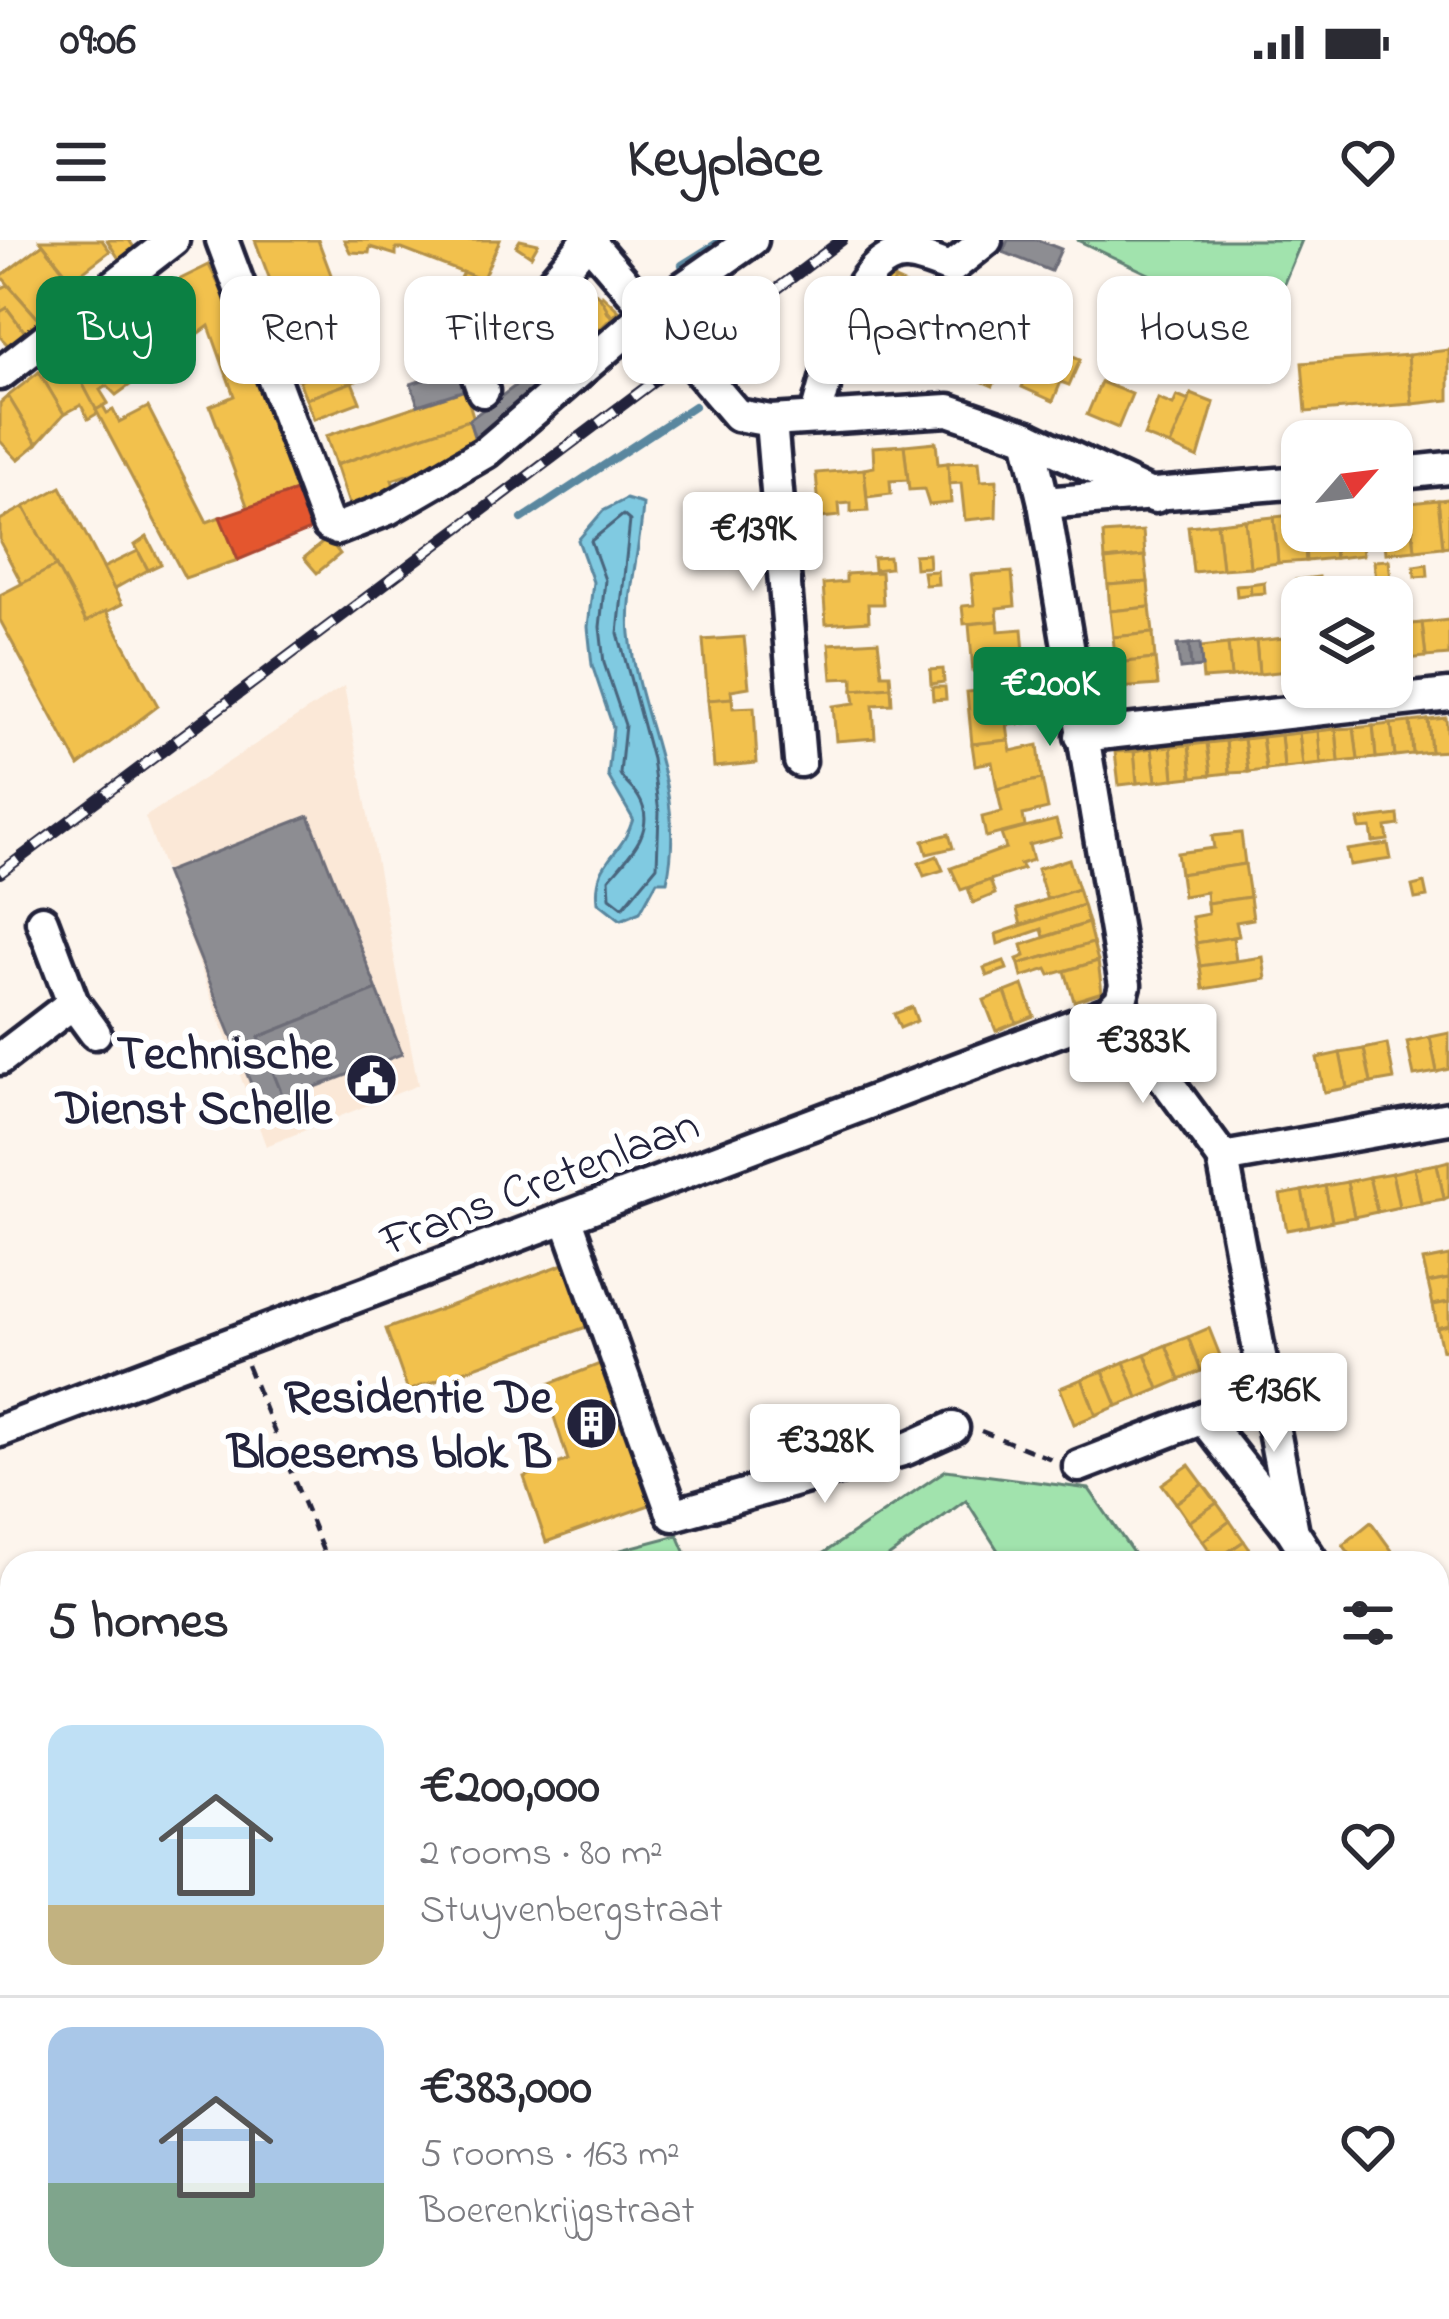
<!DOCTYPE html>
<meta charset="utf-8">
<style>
:root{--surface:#fff;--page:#f7f7f7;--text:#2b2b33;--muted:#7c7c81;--line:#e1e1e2;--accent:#0b8043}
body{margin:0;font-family:"Indie Flower",sans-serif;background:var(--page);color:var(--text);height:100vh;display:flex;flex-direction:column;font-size:45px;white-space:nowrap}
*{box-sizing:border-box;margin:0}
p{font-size:39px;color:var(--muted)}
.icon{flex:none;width:66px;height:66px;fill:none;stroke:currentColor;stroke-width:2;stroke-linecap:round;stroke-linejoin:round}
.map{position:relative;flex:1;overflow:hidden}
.panel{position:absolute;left:0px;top:1311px;width:1449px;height:768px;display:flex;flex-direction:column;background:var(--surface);border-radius:36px 36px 0 0;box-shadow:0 3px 9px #0004}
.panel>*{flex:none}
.top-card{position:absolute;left:36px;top:36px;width:1377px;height:108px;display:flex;gap:24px}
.needle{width:78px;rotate:62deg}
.fabs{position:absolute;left:1281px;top:180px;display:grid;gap:24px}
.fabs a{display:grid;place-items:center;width:132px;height:132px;border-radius:24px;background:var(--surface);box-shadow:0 3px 9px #0004;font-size:60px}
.price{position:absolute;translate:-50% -102px;padding:0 27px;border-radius:12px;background:#fff;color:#222;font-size:39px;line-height:78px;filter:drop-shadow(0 3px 6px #0008)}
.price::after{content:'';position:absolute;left:50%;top:72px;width:36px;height:27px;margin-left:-18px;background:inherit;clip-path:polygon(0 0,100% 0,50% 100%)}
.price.active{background:var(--accent);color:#fff}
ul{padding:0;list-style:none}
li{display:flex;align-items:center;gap:36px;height:300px;padding:0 48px}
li+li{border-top:3px solid var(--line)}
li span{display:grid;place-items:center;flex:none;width:336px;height:240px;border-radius:24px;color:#555}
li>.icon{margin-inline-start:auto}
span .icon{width:144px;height:144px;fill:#fffc;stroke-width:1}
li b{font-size:51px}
h2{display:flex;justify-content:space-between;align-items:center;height:144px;padding:0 48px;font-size:51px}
.tag{padding:0 42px;border-radius:24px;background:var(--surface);box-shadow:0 3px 9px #0004;font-size:42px;line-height:108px}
.tag.active{background:var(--accent);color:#fff}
.status{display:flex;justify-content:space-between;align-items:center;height:84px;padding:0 60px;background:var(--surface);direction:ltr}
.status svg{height:33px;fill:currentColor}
header{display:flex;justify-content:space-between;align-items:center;height:156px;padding:0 48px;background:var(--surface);font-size:54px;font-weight:700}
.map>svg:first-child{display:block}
</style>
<div class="status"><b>09:06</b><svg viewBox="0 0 49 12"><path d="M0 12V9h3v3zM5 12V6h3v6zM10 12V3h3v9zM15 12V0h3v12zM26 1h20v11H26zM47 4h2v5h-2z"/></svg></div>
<header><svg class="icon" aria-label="menu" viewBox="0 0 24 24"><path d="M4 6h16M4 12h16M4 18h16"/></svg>Keyplace<svg class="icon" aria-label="heart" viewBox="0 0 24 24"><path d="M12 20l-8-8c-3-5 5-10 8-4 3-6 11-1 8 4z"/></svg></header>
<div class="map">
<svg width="1449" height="2079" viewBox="0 0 1449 2079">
<rect width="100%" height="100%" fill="#fdf5ed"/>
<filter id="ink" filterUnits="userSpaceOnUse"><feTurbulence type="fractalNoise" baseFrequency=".00833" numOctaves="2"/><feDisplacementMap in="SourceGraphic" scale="24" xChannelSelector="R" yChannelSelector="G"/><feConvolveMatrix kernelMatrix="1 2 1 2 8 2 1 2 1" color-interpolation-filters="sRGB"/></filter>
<g filter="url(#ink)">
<path fill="#fbe8d7" d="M344 446 418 845 266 906 145 577Z"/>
<g fill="#a1e3ad" stroke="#628274" stroke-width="3">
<path d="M1077 0H1302L1265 89Z"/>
<path d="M946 1230 1089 1249 1140 1323H1006L966 1260 880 1323H809Z"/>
<path d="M678 1295 690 1323H571Z"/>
<path d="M1449 1698V2079H1054L1065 2067H1437V1701Z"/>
<path d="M0 1710 12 1723V2011L0 2018Z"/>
<path d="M222 2067H299L280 2079H204Z"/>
</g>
<path fill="#80cae1" stroke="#5a879f" stroke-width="3" d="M626 259 643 264C641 306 626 353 630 394 638 481 687 549 667 641H657L640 672 621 680 598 662C593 620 622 617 633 579L608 536 613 487 592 425 588 387 593 342 578 300 603 271Z"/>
<g fill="#f2c14e" stroke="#b49148" stroke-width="3">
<path d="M40 0H102L110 11 72 40Z"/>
<path d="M107 0H129L137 12 121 22Z"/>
<path d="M255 0H318L333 40 327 42 351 96 291 119 270 64 278 61Z"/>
<path d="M344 0H500L482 40 402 9H396V15L370 7 369 13 350 12Z"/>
<path d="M520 0 538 4 531 16 516 6Z"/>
<path d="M43 4 83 56 43 84 1 36Z"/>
<path d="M209 25 236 80 296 251 248 268 210 166 234 156 209 86 134 142 103 87 148 55Z"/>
<path d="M463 32 480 39 475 50 458 42Z"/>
<path d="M875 32 895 40 872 95 852 86Z"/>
<path d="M572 37 578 44 582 40 610 67 606 71 612 77 576 113 537 81 536 73Z"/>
<path d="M895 40 915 49 892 103 872 95Z"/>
<path d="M8 45 43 84 27 95 7 68 0 73V49Z"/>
<path d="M915 49 955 66 932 120 892 103Z"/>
<path d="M602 55 619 71 612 77 600 57Z"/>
<path d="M442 61 443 72 431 74 430 62Z"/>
<path d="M1026 65 1038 69 1022 107 1011 102 993 146 953 129 976 74 1015 91Z"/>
<path d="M955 66 976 74 953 129 932 120Z"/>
<path d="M7 68 27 95 10 107 0 97V72Z"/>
<path d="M1038 69 1052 76 1041 103 1080 120 1069 145 1061 142 1053 161 1022 147 1037 113 1022 107Z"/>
<path d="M103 87 134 142 116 155 107 146 100 150 108 163 96 170 80 139 87 134 70 111Z"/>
<path d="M339 100 347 122 299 140 291 119Z"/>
<path d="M1449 110V160L1412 164 1408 115Z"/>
<path d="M70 111 87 134 80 139 98 173 88 179 81 165 64 174 39 132Z"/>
<path d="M1408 115 1412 164 1306 172 1302 123Z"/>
<path d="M354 120 357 129 366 126 369 136 306 159 299 140Z"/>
<path d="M39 132 64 174 37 204 8 156Z"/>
<path d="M352 142 360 162 314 179 306 159Z"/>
<path d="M1101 142 1132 154 1118 188 1087 175Z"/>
<path d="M465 150 474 179 336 225 326 196Z"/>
<path d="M1191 154 1214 163 1198 218 1170 206Z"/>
<path d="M8 156 37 204 18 220 0 201V163Z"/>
<path d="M1177 156 1189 161 1170 206 1144 196 1158 159 1173 165Z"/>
<path d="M103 166 107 173 113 170 119 182 148 167 207 282 220 277 238 320 185 338 96 170Z"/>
<path d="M469 180 479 211 392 240 397 255 351 270 336 225Z"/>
<path d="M936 202 938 224 948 223 951 263 929 265 924 249 909 250 904 205Z"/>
<path d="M904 205 908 240 890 241 891 254 867 257 864 229 874 227 873 207Z"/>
<path d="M979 221 981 241 997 240 996 277 965 280 961 243 949 244 948 223Z"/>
<path d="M864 229 868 271 851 272V263L839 264 840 276 820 278 816 233Z"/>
<path d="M61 247 122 364 86 382 24 267Z"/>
<path d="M1449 259V306L1443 307 1438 260Z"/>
<path d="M1438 260 1443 307 1415 310 1410 263Z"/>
<path d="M1410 263 1415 310 1386 313 1384 291H1392V265Z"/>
<path d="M24 267 56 326 22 344 0 302V280Z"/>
<path d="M1302 274 1306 321 1278 323 1274 277Z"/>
<path d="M1274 277 1278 323 1250 327 1245 280Z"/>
<path d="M1245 280 1250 327 1222 329 1217 283Z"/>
<path d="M1217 283 1222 329 1193 332 1188 286Z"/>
<path d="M1143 291 1145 316 1105 320 1103 294Z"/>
<path d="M1304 291H1332L1335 318 1306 321Z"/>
<path d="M1332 291H1361L1363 315 1335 318Z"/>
<path d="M147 297 161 324 148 330 135 305Z"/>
<path d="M328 298 340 314 317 333 304 318Z"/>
<path d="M138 311 148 330 114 349 103 328Z"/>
<path d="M928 314 929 327 915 328 914 315Z"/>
<path d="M1145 316 1148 342 1108 345 1105 320Z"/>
<path d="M889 317 890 328 874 330 873 318Z"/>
<path d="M1389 320 1391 339 1376 341 1374 321Z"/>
<path d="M1427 324 1428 336 1415 337 1414 326Z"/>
<path d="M56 326 86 382 106 371 158 466 79 526 0 380V355Z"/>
<path d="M937 331 938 344 925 345 923 332Z"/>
<path d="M881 332 883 364H868L869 381 826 384 823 344 846 342V334Z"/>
<path d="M1012 332 1015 366 997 368 998 381 964 384 962 366 974 365 971 335Z"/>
<path d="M1319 337 1320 348 1297 350 1296 340Z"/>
<path d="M1148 342 1150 367 1110 371 1108 345Z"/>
<path d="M1264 342 1265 353 1251 354 1250 344Z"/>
<path d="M1250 344 1251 354 1237 356 1236 345Z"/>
<path d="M1150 367 1153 393 1113 397 1110 371Z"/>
<path d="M1449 380V415L1426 417 1422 383Z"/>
<path d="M998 381 999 391 1022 389 1024 412 1001 414 1002 428 973 431 969 384Z"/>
<path d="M1422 383 1426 417 1397 420 1393 386Z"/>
<path d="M1153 393 1155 419 1116 423 1113 397Z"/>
<path d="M1302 396V430L1288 431 1284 398Z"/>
<path d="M744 397 749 447 731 450 732 458 708 460 703 400Z"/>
<path d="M1284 398 1288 431 1259 434 1256 401Z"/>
<path d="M878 401 882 434H890L891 447 853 450V438L832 439 829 404Z"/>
<path d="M1256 401 1259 434 1231 437 1228 404Z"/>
<path d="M1228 404 1231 437 1203 439 1200 407Z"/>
<path d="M1155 419 1158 445 1118 448 1116 423Z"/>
<path d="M943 429 944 442 931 444 930 430Z"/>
<path d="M1032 446 1035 482 1007 485 1009 500 972 504 967 452Z"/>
<path d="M891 447 892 464 873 465 875 498 836 501 833 466 855 463 853 450Z"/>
<path d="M932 447H945L946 459 933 460Z"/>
<path d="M732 458 733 468 754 467 757 523 714 527 708 460Z"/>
<path d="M1446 478 1449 511 1431 512 1428 480Z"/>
<path d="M1428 480 1431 512 1413 514 1410 482Z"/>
<path d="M1410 482 1413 514 1395 516 1391 484Z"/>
<path d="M1391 484 1395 516 1376 518 1373 486Z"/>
<path d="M1373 486 1376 518 1358 520 1354 488Z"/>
<path d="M1354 488 1358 520 1339 522 1336 489Z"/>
<path d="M1336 489 1339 522 1321 524 1318 491Z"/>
<path d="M1318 491 1321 524 1303 526 1299 493Z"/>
<path d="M1299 493 1303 526 1284 528 1281 495Z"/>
<path d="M1281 495 1284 528 1266 530 1262 497Z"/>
<path d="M1262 497 1266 530 1248 532 1244 499Z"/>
<path d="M1244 499 1248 532 1229 533 1226 501Z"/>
<path d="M1009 500 1011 511 1038 505 1042 539 997 549 992 522 975 525 972 504Z"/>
<path d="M1226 501 1229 533 1211 535 1207 503Z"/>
<path d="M1207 503 1211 535 1192 537 1189 505Z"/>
<path d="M1189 505 1192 537 1174 539 1171 506Z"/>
<path d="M1171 506 1174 539 1156 541 1152 508Z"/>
<path d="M1152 508 1156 541 1137 543 1134 511Z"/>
<path d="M1134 511 1137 543 1119 545 1115 512Z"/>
<path d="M1042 539 1048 569 1023 575 1025 587 986 597 982 577 1002 572 997 549Z"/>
<path d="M1398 575 1399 585 1386 587 1388 600 1373 602 1371 588 1360 589 1358 580Z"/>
<path d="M1056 580 1061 597 1029 605 1033 620 1020 624 1023 629 961 650 951 628 1006 608 1001 594Z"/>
<path d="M1241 593 1245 624 1180 634 1177 613 1214 608 1212 596Z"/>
<path d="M949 594 953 608 927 614 923 601Z"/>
<path d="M1388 604 1391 619 1350 625 1347 610Z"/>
<path d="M937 616 943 630 924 636 919 623Z"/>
<path d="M1069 619 1078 649 1047 660 1037 629Z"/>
<path d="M1245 624 1250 657 1207 663 1206 652 1183 656 1180 634Z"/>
<path d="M990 640 995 654 973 663 968 648Z"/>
<path d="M1424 643 1427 657 1415 659 1412 646Z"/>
<path d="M1078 649 1083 665 1021 685 1017 669Z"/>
<path d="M1250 657 1253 679 1236 682 1239 696 1196 703 1192 677 1208 674 1207 663Z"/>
<path d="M1083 665 1088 683 1044 697 1042 689 998 704 996 694Z"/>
<path d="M1088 683 1093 703 1019 724 1017 719 1025 716 1022 705Z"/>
<path d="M1233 697 1236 721 1200 726 1196 703Z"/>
<path d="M1093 703 1098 721 1050 735 1047 729 1022 737 1019 724Z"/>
<path d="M1263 717 1266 739 1203 749 1200 726Z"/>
<path d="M1004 721 1007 729 987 736 984 728Z"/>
<path d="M1098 721 1102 752 1074 761 1065 731Z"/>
<path d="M1023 745 1034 776 1016 783 1005 752Z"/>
<path d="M1005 752 1016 783 996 791 984 760Z"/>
<path d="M912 767 917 781 900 788 894 774Z"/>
<path d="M1449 793V829L1437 832 1430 797Z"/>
<path d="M1430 797 1437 832 1414 836 1407 802Z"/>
<path d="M1387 804 1394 839 1371 843 1364 809Z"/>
<path d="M1364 809 1371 843 1347 848 1340 813Z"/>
<path d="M1340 813 1347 848 1324 852 1317 818Z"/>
<path d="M1449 921V957L1444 959 1437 924Z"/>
<path d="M1437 924 1444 959 1421 963 1414 928Z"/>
<path d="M1414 928 1421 963 1399 967 1392 933Z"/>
<path d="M1392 933 1399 967 1377 972 1369 937Z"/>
<path d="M1369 937 1377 972 1354 977 1347 942Z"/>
<path d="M1347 942 1354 977 1332 981 1325 946Z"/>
<path d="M1325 946 1332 981 1309 986 1302 951Z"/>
<path d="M1302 951 1309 986 1287 990 1280 955Z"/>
<path d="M1449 1016V1039L1428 1043 1423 1021Z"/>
<path d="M567 1023 589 1086 408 1151 386 1089Z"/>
<path d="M1449 1039V1062L1433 1065 1428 1043Z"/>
<path d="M1449 1062V1085L1437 1088 1433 1065Z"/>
<path d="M1449 1085V1108L1442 1110 1437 1088Z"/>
<path d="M1209 1088 1223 1123 1201 1131 1188 1097Z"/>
<path d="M1188 1097 1201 1131 1180 1140 1166 1105Z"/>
<path d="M1166 1105 1180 1140 1159 1149 1145 1114Z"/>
<path d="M1145 1114 1159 1149 1138 1158 1124 1122Z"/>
<path d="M605 1122 655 1263 546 1302 524 1237 568 1220 544 1146Z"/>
<path d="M1124 1122 1138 1158 1117 1166 1103 1131Z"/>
<path d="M1103 1131 1117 1166 1096 1175 1082 1139Z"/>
<path d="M1082 1139 1096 1175 1074 1184 1060 1148Z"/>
<path d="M1189 1225 1203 1244 1176 1263 1162 1244Z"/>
<path d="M1203 1244 1217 1263 1189 1282 1176 1263Z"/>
<path d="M1217 1263 1230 1281 1203 1301 1189 1282Z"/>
<path d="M1230 1281 1244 1301 1216 1320 1203 1301Z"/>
<path d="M1371 1282 1401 1323H1357L1343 1305Z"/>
<path d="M1244 1301 1257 1320 1218 1323 1216 1320Z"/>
<path d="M1444 1545 1449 1593 1437 1595V1546Z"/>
</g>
<path fill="#e4572e" stroke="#aa4732" stroke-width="3" d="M296 251 310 290 238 320 220 277Z"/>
<g fill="#8d8d92" stroke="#6d6d78" stroke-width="3">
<path d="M1008 0H1038L1061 9 1051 31 1003 12Z"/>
<path d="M1116 56 1136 64 1126 87 1106 79Z"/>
<path d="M1181 65 1201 73 1193 93 1173 86Z"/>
<path d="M1223 76 1251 88 1241 111 1213 99Z"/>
<path d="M497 86 556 144 477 206 469 180 522 141 482 101Z"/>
<path d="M445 90 465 150 418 165 411 144 426 139 413 100Z"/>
<path d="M1200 403 1202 427 1191 428 1189 404Z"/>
<path d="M1189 404 1191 428 1180 429 1177 405Z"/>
<path d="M309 576 377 750 259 797 284 859 260 866 165 632Z"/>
<path d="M377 750 402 814 284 859 259 797Z"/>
</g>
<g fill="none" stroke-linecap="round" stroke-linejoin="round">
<path stroke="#48657d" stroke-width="3" d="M623 275 630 281 618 393 652 519 659 573 657 626 623 667 610 657 609 639C627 618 658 590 639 558 634 549 625 544 620 534L625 485 604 423 600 387 605 340 591 301Z"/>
<g stroke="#5a879f" stroke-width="8">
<path d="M682 25 722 0"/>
<path d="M522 279 694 166"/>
</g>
<defs>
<g id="minor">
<path d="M222 0 328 285 337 289 388 269 486 212 650 71 752 0"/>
<path d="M588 0 737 175 771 181 949 170 1028 197 1155 257"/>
<path d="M0 134 173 0"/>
<path d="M483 151 460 86 540 57 588 0"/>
<path d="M815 178C829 136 851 13 906 15 920 15 938 24 951 28L986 0"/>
<path d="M771 181 800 521"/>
<path d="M1028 197 1044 263 1302 242"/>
<path d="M1392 234 1449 228"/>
<path d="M1081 496 1449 455"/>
<path d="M73 763 95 793"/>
<path d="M1109 772 1126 786 1223 918 1293 1292 1313 1323"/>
<path d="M0 819 73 763 42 681"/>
<path d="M1223 918 1449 878"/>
<path d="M566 977 673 1275 906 1209 953 1188"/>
<path d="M1203 1178 1289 1287"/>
<path d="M0 1191 1109 772 1121 760 1125 745 1044 263"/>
<path d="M1079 1226 1203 1178 1267 1147"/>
<path d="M1437 1498 1449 1496"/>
<path d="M68 2067 76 2079"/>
</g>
</defs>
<use href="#minor" stroke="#22223b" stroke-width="39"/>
<g stroke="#22223b" stroke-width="4.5" stroke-dasharray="12 9" stroke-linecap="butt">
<path d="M247 1125 328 1323"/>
<path d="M981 1191 1054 1220"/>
<path d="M1437 1733 1449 1731"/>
</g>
<use href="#minor" stroke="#fff" stroke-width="30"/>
<defs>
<path id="rail" d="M0 633 842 0"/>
</defs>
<use href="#rail" stroke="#22223b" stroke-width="12"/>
<use href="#rail" stroke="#fff" stroke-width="8" stroke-dasharray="22" stroke-linecap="butt"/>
</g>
</g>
<defs>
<symbol id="civic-disc" viewBox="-11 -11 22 22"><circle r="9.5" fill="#22223b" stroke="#fff"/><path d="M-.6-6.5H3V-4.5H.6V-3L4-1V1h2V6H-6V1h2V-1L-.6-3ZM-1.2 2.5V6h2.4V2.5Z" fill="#fff"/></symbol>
<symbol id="building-disc" viewBox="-11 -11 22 22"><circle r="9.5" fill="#22223b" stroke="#fff"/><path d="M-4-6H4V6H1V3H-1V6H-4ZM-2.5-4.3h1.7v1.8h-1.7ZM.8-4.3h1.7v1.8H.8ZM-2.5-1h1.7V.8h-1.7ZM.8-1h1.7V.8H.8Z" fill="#fff"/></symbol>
</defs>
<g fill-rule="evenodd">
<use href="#civic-disc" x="342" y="810" width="59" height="59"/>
<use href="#building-disc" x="562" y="1154" width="59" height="59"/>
</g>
<g text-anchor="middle" stroke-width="12" stroke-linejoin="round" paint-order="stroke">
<g font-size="48" font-weight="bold" fill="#22223b" stroke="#fff" text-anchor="end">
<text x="332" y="828">Technische<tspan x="332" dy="55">Dienst Schelle</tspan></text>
<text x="552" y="1172">Residentie De<tspan x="552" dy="55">Bloesems blok B</tspan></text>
</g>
<g font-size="48" fill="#22223b" stroke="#fff">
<text transform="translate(539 940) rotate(-21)" y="17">Frans Cretenlaan</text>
</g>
</g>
</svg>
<div class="fabs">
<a><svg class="needle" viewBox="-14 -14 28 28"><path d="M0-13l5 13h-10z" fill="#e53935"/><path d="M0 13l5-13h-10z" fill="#7c7c81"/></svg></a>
<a><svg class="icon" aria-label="layers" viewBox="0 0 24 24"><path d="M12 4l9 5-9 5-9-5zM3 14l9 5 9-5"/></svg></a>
</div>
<b class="price" style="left:753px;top:354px">€139K</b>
<b class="price active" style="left:1050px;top:509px">€200K</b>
<b class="price" style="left:1143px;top:866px">€383K</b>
<b class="price" style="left:1274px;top:1215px">€136K</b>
<b class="price" style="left:825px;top:1266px">€328K</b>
<div class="top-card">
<a class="tag active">Buy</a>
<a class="tag">Rent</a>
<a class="tag">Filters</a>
<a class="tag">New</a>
<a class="tag">Apartment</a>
<a class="tag">House</a>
</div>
<section class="panel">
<h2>5 homes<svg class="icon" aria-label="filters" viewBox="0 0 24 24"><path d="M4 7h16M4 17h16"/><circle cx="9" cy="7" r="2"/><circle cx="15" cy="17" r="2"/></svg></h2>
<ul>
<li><span style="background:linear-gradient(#bfe0f5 75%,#c2b280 0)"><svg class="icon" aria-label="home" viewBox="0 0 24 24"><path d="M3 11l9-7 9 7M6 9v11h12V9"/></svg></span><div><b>€200,000</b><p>2 rooms · 80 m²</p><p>Stuyvenbergstraat</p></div><svg class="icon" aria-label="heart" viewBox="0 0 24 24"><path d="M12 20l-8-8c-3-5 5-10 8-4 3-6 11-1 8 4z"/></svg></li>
<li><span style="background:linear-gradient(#a9c7e8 65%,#7fa58c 0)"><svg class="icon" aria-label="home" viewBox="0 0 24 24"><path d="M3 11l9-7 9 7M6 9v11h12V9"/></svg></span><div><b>€383,000</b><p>5 rooms · 163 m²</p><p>Boerenkrijgstraat</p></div><svg class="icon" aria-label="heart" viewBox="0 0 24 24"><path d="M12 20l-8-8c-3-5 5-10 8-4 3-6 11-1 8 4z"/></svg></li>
</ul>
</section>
</div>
